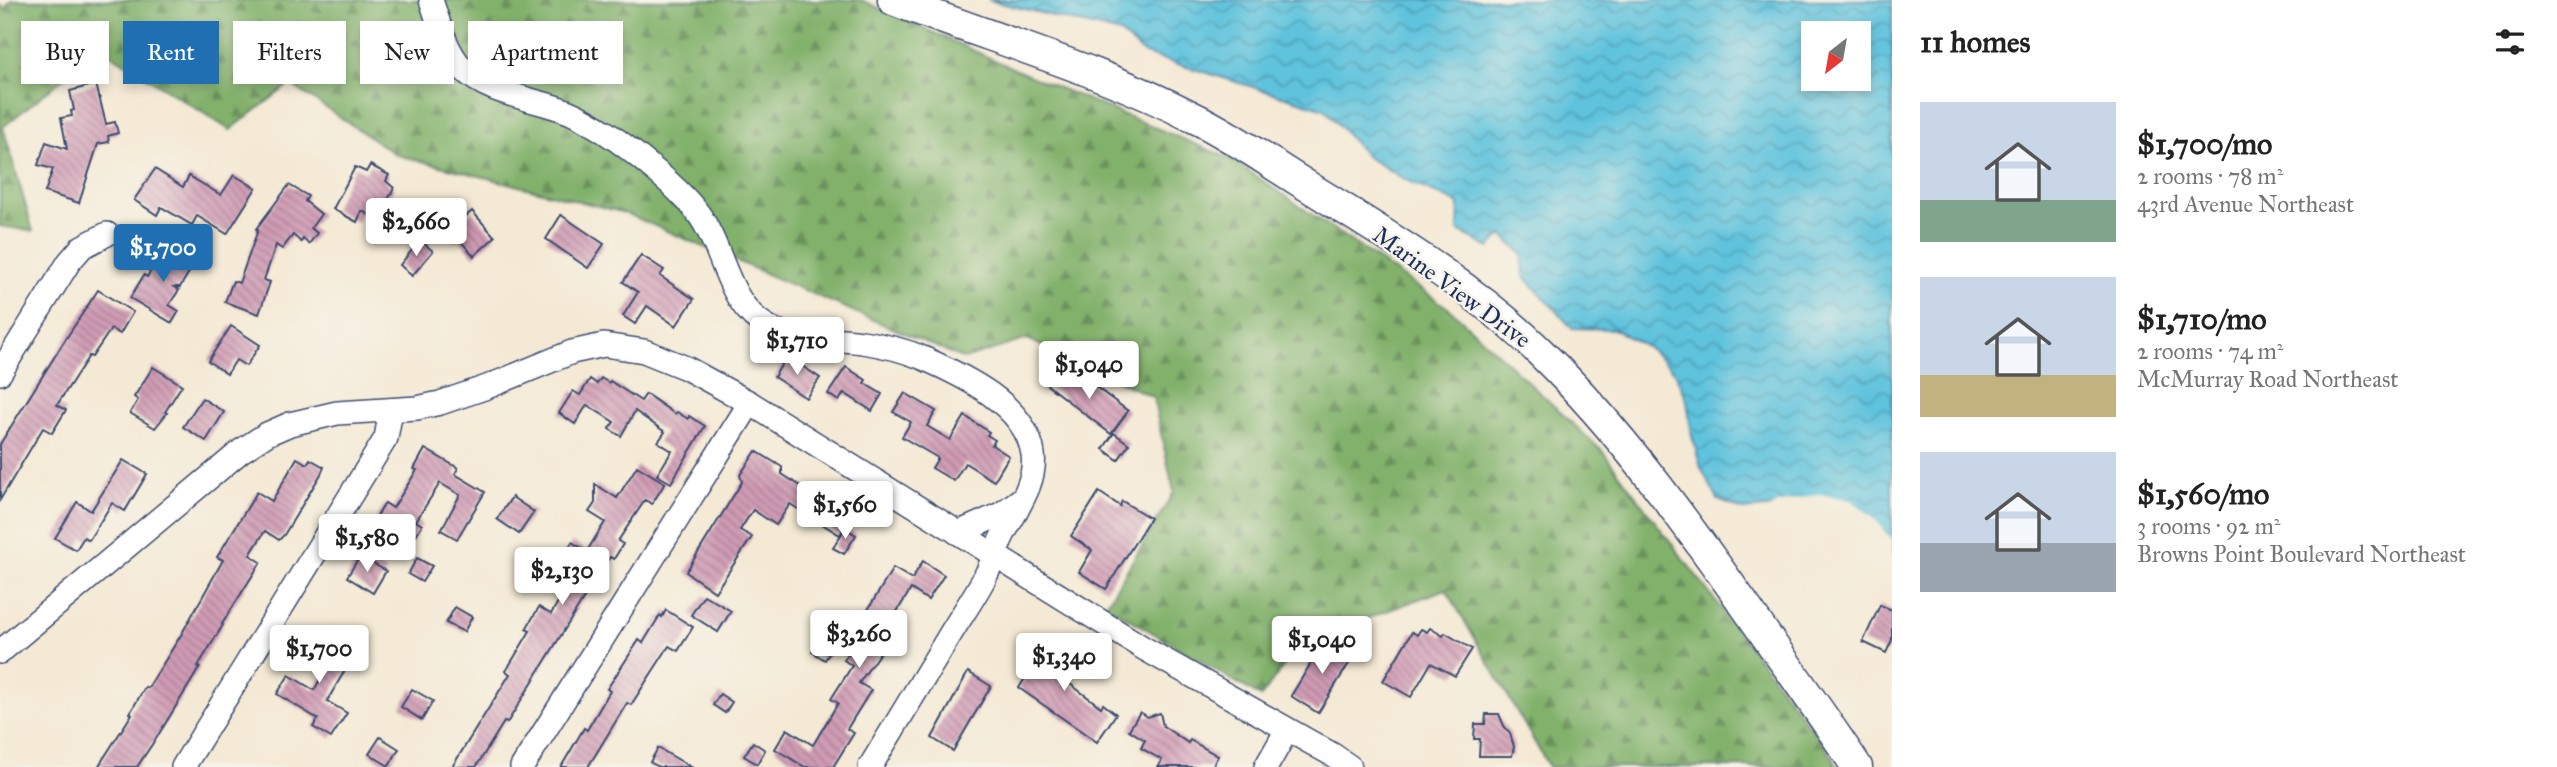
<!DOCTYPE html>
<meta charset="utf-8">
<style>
:root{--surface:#fff;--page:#f2f2f2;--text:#222;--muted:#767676;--accent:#1f6fb2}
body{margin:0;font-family:"IM FELL Great Primer",serif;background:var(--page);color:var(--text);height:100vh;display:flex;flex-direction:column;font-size:26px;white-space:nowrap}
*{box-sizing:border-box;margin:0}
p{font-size:23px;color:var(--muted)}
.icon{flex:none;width:38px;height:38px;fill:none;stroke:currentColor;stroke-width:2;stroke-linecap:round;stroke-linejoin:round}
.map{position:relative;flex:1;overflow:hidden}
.side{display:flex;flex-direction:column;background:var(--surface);width:665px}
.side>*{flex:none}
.top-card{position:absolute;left:21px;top:21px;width:665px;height:63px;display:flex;gap:14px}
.needle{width:46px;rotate:211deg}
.tools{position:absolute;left:1801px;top:21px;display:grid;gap:14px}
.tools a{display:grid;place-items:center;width:70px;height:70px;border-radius:0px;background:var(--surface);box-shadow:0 4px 10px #0003;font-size:35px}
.price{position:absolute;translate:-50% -60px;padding:0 16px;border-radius:7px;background:#fff;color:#222;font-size:23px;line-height:46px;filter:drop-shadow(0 2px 4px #0008)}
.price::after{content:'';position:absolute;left:50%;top:42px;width:21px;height:16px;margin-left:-10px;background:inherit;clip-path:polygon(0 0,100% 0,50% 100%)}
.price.on{background:var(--accent);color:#fff}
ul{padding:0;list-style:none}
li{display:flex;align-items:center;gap:21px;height:175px;padding:0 28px}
li span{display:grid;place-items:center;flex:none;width:196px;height:140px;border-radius:0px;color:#555}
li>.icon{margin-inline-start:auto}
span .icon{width:84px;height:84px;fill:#fffc;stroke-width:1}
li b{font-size:30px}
h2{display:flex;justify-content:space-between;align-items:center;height:84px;padding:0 28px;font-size:30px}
.tag{padding:0 24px;border-radius:0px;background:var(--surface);box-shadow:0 4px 10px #0003;font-size:24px;line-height:63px}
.tag.on{background:var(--accent);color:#fff}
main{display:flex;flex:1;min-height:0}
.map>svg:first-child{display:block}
</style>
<main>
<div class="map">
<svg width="1892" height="767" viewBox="0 0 1892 767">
<defs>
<pattern id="forest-firs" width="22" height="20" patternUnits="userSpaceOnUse" patternTransform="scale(1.75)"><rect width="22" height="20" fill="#81b16b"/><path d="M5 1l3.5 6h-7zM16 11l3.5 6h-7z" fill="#69905b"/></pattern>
<pattern id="water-waves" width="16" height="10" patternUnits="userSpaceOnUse" patternTransform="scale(1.75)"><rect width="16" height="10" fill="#5fc3dd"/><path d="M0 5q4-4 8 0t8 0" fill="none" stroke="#4e9fb6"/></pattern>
<pattern id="building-back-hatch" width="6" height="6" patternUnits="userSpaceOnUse" patternTransform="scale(1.75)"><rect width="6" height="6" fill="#d09bb4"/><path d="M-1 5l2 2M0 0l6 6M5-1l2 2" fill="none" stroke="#a87f96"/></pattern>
</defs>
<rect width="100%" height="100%" fill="#f7f3e8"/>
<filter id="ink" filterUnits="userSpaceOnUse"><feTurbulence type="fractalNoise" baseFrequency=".0143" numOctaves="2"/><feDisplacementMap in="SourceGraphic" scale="14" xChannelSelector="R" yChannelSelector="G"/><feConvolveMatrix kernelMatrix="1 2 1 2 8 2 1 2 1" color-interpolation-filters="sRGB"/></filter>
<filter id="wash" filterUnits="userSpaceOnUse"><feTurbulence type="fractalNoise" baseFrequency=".00686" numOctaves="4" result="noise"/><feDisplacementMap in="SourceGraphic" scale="28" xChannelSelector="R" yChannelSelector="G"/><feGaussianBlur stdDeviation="1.57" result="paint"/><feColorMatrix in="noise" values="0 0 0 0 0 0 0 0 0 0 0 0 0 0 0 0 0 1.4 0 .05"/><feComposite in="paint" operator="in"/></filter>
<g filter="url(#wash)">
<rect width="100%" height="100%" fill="#f4e9d4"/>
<path fill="url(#forest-firs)" stroke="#4e7064" stroke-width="2" d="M11 0H861L1030 76 1231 159 1451 310 1602 451 1833 757 1837 767H1549L1446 589 1300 643 1261 697 1106 605 1174 492 1153 397 1027 339 964 359 625 213 397 155 290 84 230 130 101 48 3 127 33 231 0 226V5L5 8Z"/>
<path fill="url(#water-waves)" stroke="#3d799e" stroke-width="2" fill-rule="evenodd" d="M988 0H1892V555L1858 513 1831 502 1743 510 1718 500 1701 468 1692 436 1687 400 1675 372 1649 348 1614 329 1572 328 1524 276 1522 254 1502 235 1489 248 1458 231 1459 204 1406 180 1367 157 1325 109 1145 54 1120 33ZM1813 33H1858V79H1813Z"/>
<path fill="#f4e9d4" d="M1819 494 1851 500 1873 517 1892 541V558L1856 516 1830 506 1766 511 1777 504Z"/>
<g id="blocks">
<g fill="url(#building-back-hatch)">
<path d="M96 84 106 124 115 122 118 133 108 136 109 142 98 144 79 203 45 192 53 169 38 165 46 142 67 149 61 118 72 116 71 111 74 110 70 91Z"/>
<path d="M370 165 389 175 386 181 394 188 378 219 362 211 357 222 333 209 355 167 366 172Z"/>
<path d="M155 169 183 187 189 176 221 195 234 175 256 188 227 234 197 216 192 225 161 207 157 215 134 200Z"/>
<path d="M289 185 308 196 305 201 321 214 311 228 317 233 309 244 303 239 301 242 293 235 282 249 276 245 264 280 270 282 259 314 225 302 233 281 239 283 258 230 256 229Z"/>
<path d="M472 211 495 237 474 256 459 239 455 242 444 229 453 221 456 225Z"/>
<path d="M561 215 604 244 588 268 546 239Z"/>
<path d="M420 240 433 251 412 276 400 265Z"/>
<path d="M165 247 194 264 180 287H174L179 290 169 305 179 311 172 323 130 298 144 275 147 277Z"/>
<path d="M641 255 664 270 660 276 694 299 676 326 647 306 635 324 623 316 638 292 623 282Z"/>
<path d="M98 290 133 312 120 334 111 329 92 357 89 356 57 405 66 410 52 433 43 428 0 500V444L65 340Z"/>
<path d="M231 326 260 345 246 366 236 360 227 374 208 361Z"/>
<path d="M787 356 820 378 806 398 774 377Z"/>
<path d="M153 367 182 385 165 412 167 413 155 428 130 413 138 400 134 397Z"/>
<path d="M846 367 866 380 864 383 882 394 872 411 844 393 839 401 828 394Z"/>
<path d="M1058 369 1076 383 1081 376 1128 411 1111 434 1047 385Z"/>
<path d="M601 378 609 383 610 381 641 401 646 394 675 414 677 412 688 419 689 416 705 426 671 483 657 475 672 451 658 442 665 432 635 411 621 436 609 429 614 422 587 405 575 424 559 413 573 391 580 395 590 379 597 384Z"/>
<path d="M905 393 936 411 927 426 950 440 965 416 989 432 987 435 995 440 992 445 1009 456 994 481 965 463 954 481 932 468 938 458 902 437 911 422 893 412Z"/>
<path d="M202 398 224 412 206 441 183 427Z"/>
<path d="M1114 433 1129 444 1118 460 1103 449Z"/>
<path d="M425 449 458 468 455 474 485 492 457 539 441 530 460 495 440 483 416 521 422 525 407 550 370 528 385 503 393 508 417 470 414 469Z"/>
<path d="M756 451 782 467V474L850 518 840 535 790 504 776 525 753 510 740 530 752 537 715 592 686 572 742 482 740 475Z"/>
<path d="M297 458 307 464 310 459 324 467 321 474 284 535 279 540 265 531 250 555 261 562 222 624 223 625 198 666 200 667 157 737 137 767H98L132 714 130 713 145 687 148 688 181 635 223 560 217 557 257 492 272 501Z"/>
<path d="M123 460 147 474 125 511 112 503 89 540 84 537 76 550 55 538 77 502 91 511Z"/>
<path d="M637 466 665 483 652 504 645 500 618 541 623 544 614 559 610 557 600 572 507 723 504 722 476 767H452L510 674 506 671 530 631 526 629 539 607 551 614 580 565 564 555 572 542 587 551 605 522 589 512 595 503V484L617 498Z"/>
<path d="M1099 492 1120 506 1122 501 1150 518 1106 589 1079 572 1092 550 1071 536Z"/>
<path d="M512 497 534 512 519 534 497 519Z"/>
<path d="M845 528 856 535 844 554 833 548Z"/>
<path d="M360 556 386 571 373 593 347 577Z"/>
<path d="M417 558 432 566 422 582 408 574Z"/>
<path d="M923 561 944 575 928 600 911 589 875 647 881 651 859 683 871 690 847 729 854 733 833 767H805L775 749 787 729 813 745 838 703 831 699 852 666 844 660 866 627 860 623 893 568 912 579Z"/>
<path d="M704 595 731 611 718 632 691 615Z"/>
<path d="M1880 605 1892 610V640L1886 653 1863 642Z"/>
<path d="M455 607 472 617 464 632 446 623Z"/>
<path d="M666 610 693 627 678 651 669 646 631 705 627 703 588 767H561L584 728 587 730 610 691 607 689 639 640 643 643 660 615 662 617Z"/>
<path d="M317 628 335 638 330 648 338 652 335 657 348 665 327 701 347 713 331 738 313 727 318 719 277 694 289 675 314 690 327 668 302 654Z"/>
<path d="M1430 628 1443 636 1445 633 1472 649 1455 676 1431 663 1411 697 1383 681 1412 632 1417 635 1421 629 1427 632Z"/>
<path d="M1325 640 1353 657 1318 713 1291 696Z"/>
<path d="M819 641 832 649 825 660 812 652Z"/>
<path d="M1047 643 1074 660 1062 678 1101 707 1103 704 1116 714 1097 742 1019 688 1027 675 1021 671 1031 655 1037 659Z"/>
<path d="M968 672 991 686 953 751 932 738Z"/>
<path d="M412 689 433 701 422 720 401 707Z"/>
<path d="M720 694 732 702 725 713 713 705Z"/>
<path d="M1140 712 1148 717 1160 713 1163 726 1188 743 1190 740 1218 756 1212 767H1158L1162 760 1141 748 1145 740 1129 730Z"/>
<path d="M1486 714H1499L1504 726 1510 733 1514 747 1512 756H1479L1480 739H1474L1475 724H1485Z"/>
<path d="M380 737 399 749 389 766 369 754Z"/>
<path d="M753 742 765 750 757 764 744 756Z"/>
<path d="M658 748 691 767H659L650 762Z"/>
</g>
</g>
</g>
<g filter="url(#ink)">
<use href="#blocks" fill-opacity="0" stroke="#3c4b70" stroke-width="2"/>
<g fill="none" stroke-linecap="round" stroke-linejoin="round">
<defs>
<g id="minor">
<path d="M431 0C439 23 445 49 462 68 489 96 536 98 569 112 581 117 594 125 605 132 631 149 683 191 700 216 725 252 727 306 770 328 797 342 832 337 862 342 883 345 904 350 923 358 964 376 1026 405 1033 454 1037 483 1015 511 1003 535 997 547 993 560 987 573 976 595 961 616 948 638 922 681 896 724 870 767"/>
<path d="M0 373 69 262 82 247 107 234"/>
<path d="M958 533 1001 514 1020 500"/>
<path d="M0 652 241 451 267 434 290 424 337 413 417 408 440 403 487 387 572 352 604 345 644 351 686 368 750 403 1145 649 1333 755 1350 767"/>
<path d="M183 767 386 438 391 410"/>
<path d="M522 767 750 403"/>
<path d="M1266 767 1287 730"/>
</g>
<path id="major" d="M893 0C994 39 1099 69 1195 118 1234 137 1271 164 1309 187 1386 235 1477 289 1541 353 1620 430 1685 521 1748 610 1784 662 1822 714 1857 767"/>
</defs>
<use href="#minor" stroke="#3c4b70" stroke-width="26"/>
<use href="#major" stroke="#3c4b70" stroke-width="33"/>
<use href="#minor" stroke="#fff" stroke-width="23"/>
<use href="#major" stroke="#fff" stroke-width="30"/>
</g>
</g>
<g text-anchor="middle" stroke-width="5" stroke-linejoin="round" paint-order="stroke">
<g font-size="24" fill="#1b2f5e" stroke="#f7f3e8">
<text transform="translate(1452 287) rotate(36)" y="8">Marine View Drive</text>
</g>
</g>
</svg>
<div class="tools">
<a><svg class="needle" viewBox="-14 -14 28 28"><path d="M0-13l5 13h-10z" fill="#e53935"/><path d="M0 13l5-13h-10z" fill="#767676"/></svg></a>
</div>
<b class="price" style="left:416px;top:258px">$2,660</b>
<b class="price on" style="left:163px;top:284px">$1,700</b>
<b class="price" style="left:797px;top:377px">$1,710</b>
<b class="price" style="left:1089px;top:401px">$1,040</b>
<b class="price" style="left:845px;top:541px">$1,560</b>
<b class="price" style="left:367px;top:574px">$1,580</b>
<b class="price" style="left:562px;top:607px">$2,130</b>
<b class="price" style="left:859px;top:670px">$3,260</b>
<b class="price" style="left:1322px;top:676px">$1,040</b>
<b class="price" style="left:319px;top:685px">$1,700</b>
<b class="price" style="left:1064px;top:693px">$1,340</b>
<div class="top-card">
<a class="tag">Buy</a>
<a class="tag on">Rent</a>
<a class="tag">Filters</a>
<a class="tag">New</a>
<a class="tag">Apartment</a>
</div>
</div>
<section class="side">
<h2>11 homes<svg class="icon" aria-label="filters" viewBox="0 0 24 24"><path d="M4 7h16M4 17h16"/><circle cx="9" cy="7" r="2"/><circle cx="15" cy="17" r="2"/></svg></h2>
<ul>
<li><span style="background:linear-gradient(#c9d6e8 70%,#7fa58c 0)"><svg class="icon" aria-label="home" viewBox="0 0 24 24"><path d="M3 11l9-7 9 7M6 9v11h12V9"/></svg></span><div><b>$1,700/mo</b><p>2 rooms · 78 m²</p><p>43rd Avenue Northeast</p></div></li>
<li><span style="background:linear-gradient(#c9d6e8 70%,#c2b280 0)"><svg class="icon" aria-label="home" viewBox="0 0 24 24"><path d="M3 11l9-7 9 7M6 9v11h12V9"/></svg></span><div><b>$1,710/mo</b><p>2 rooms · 74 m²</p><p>McMurray Road Northeast</p></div></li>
<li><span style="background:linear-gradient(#c9d6e8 65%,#9aa5b1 0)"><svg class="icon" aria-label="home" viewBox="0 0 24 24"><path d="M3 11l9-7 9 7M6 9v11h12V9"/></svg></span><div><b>$1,560/mo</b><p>3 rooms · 92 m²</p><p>Browns Point Boulevard Northeast</p></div></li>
</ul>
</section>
</main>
